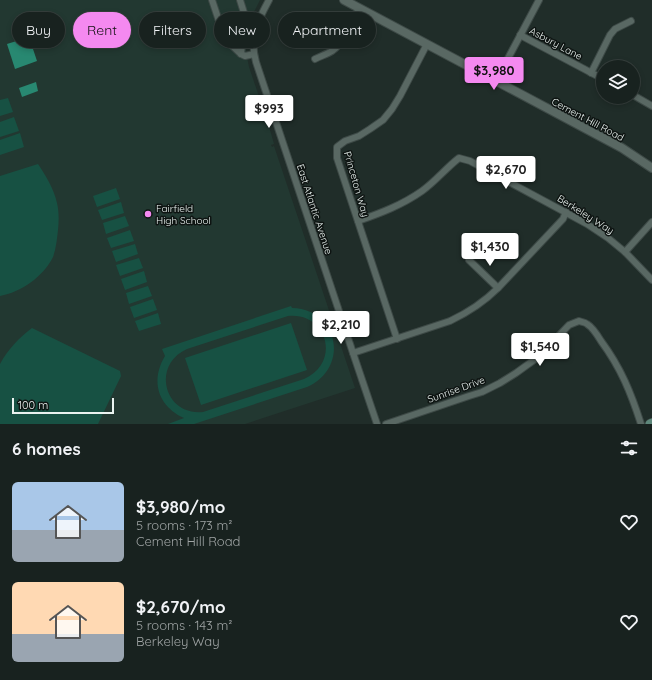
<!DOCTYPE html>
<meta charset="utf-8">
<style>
:root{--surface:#18221f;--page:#212a28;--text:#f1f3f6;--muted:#9fa4a4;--line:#363f3d;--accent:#f489f0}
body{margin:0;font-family:Quicksand,sans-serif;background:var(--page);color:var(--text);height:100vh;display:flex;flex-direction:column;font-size:15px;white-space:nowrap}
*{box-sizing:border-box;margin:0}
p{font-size:13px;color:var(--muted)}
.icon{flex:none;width:22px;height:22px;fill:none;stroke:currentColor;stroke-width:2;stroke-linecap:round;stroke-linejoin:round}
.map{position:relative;height:424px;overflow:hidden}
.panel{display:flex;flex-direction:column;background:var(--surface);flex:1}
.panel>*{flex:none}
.hud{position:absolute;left:12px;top:12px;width:400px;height:36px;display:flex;gap:8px}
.tools{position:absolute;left:596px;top:60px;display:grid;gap:8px}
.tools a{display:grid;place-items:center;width:44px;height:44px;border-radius:50%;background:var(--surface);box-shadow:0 2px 6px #0003,0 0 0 1px var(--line);font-size:20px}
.scale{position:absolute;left:12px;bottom:10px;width:102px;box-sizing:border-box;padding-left:4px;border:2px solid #eaf3f0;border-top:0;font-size:11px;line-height:14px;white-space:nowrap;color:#eaf3f0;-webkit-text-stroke:3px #0e1412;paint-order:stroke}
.price{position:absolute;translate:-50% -34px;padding:0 9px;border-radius:4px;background:#fff;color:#222;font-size:13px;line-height:26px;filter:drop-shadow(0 1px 2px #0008)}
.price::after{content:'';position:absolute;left:50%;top:24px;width:12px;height:9px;margin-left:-6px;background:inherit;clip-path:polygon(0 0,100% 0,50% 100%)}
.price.current{background:var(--accent);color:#111}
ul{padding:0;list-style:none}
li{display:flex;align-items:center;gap:12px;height:100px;padding:0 12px}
li span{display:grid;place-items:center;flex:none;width:112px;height:80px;border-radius:6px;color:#555}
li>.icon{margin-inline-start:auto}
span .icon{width:48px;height:48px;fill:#fffc;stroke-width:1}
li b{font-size:17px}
h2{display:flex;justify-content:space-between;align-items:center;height:48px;padding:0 12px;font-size:17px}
.pill{padding:0 14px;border-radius:18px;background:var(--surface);box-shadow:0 2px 6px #0003,0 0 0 1px var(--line);font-size:14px;line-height:36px}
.pill.current{background:var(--accent);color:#111}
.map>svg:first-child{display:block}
</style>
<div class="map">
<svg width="652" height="424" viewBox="0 0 652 424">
<rect width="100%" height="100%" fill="#202d29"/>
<path fill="#223831" d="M0 0H260L249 22 247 31 246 42V52L249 67 268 123 274 144 271 145 272 147 274 146 355 388 245 424H0Z"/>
<g fill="#175143" fill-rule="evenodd">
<path d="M8 98 13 112 0 116V100Z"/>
<path d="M14 117 19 131 0 137V122Z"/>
<path d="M20 133 24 147 0 155V140Z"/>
<path d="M38 164C46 176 54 189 57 203 59 211 59 221 58 230 57 239 56 249 53 257 43 277 21 292 0 296V176Z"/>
<path d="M116 188 120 199 97 207 93 196Z"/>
<path d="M121 202 124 213 102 220 98 210Z"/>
<path d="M125 216 129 226 106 234 103 223Z"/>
<path d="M130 230 134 241 111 248 107 238Z"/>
<path d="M135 244 138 254 116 262 112 251Z"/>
<path d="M139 258 143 268 120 276 116 265Z"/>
<path d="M144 271 147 282 125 290 121 279Z"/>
<path d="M148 286 152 296 129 304 126 293Z"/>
<path d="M153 299 157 310 134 318 130 307Z"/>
<path d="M291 306 292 308C339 309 350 368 307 387L194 424H168L184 418C158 406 150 381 165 356L162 349ZM288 316C328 312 341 363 304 379L203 412C164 416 151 365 187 349Z"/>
<path d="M158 313 161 324 139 331 135 321Z"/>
<path d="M291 323 307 370 201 405 185 358Z"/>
<path d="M32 328 120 371 121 376 98 424H0V364C8 349 19 338 32 328Z"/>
</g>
<g fill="#288871">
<path d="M29 37 37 61 15 69 7 44Z"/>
<path d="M36 82 38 91 22 97 19 88Z"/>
</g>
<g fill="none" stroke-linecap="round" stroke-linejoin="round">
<defs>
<g id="minor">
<path d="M212 0 225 39 241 54 245 56 254 54"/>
<path d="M240 0 245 16 241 54"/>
<path d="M269 0C257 22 249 37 256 62L353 353 377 424"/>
<path d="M520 35 603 79"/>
<path d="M315 59C321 56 327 54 332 51 346 41 352 22 359 8"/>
<path d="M591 73 610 35 615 29 631 21"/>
<path d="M496 81 539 0"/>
<path d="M633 95 652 106"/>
<path d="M358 221C381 213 402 205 422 191 436 181 446 168 459 158L470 161 587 224 608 238 625 252 652 280"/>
<path d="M625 252 652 222"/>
<path d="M469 260 498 288"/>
<path d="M397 339 337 158V147L345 141 359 136 370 129 383 120 392 109 400 96 427 44"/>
<path d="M353 353 450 321C469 312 483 303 498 288L563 219 566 212"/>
<path d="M386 424 469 396 482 392 500 383 516 373 534 360 548 347 569 325 579 321C581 322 585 322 587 324 592 327 598 336 601 341 621 368 631 393 641 424"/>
</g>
<path id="tertiary" d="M344 0 622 148 652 168"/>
<path id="secondary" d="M650 424 652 423"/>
</defs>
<use href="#minor" stroke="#3e4a47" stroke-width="8"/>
<use href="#tertiary" stroke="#3e4a47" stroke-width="10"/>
<use href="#secondary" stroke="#3e4a47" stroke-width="10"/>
<use href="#minor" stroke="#596863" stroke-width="6"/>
<use href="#tertiary" stroke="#596863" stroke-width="8"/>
<use href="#secondary" stroke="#5d877a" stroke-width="9"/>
</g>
<circle fill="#f489f0" stroke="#0e1412" stroke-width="1.5" cx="148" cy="214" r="4"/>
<g text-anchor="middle" stroke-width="3" stroke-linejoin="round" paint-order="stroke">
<g font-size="10" fill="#eaf3f0" stroke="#0e1412">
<text transform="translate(556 43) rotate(28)" y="4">Asbury Lane</text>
<text transform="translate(588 119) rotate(28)" y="4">Cement Hill Road</text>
<text transform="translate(357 184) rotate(74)" y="4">Princeton Way</text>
<text transform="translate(315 209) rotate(72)" y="4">East Atlantic Avenue</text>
<text transform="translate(586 214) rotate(32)" y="4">Berkeley Way</text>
<text transform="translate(456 389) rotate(-20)" y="4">Sunrise Drive</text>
</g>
<g font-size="10" fill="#eaf3f0" stroke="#0e1412" text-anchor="start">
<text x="156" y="212">Fairfield<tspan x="156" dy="12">High School</tspan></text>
</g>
</g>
</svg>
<div class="tools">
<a><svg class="icon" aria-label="layers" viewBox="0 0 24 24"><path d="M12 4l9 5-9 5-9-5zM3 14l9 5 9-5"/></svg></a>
</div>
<div class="scale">100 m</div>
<b class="price current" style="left:494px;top:91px">$3,980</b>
<b class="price" style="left:269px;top:129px">$993</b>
<b class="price" style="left:506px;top:190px">$2,670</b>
<b class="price" style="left:490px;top:267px">$1,430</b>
<b class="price" style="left:341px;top:345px">$2,210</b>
<b class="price" style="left:540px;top:367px">$1,540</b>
<div class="hud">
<a class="pill">Buy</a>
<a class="pill current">Rent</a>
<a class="pill">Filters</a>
<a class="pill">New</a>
<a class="pill">Apartment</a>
</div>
</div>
<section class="panel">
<h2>6 homes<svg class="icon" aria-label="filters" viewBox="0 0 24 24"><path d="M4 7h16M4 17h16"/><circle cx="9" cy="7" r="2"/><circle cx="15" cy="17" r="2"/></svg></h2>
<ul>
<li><span style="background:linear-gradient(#a9c7e8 60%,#9aa5b1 0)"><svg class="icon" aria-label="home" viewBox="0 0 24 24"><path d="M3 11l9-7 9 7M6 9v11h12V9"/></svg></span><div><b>$3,980/mo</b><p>5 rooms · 173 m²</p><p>Cement Hill Road</p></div><svg class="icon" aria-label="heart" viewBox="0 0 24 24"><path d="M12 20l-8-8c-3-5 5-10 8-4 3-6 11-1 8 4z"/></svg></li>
<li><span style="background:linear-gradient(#ffd9b3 65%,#9aa5b1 0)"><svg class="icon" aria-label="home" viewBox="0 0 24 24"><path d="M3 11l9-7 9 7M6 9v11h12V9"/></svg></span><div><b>$2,670/mo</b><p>5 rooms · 143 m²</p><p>Berkeley Way</p></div><svg class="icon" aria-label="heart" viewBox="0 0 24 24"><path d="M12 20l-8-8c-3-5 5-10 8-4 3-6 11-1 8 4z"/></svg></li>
</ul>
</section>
